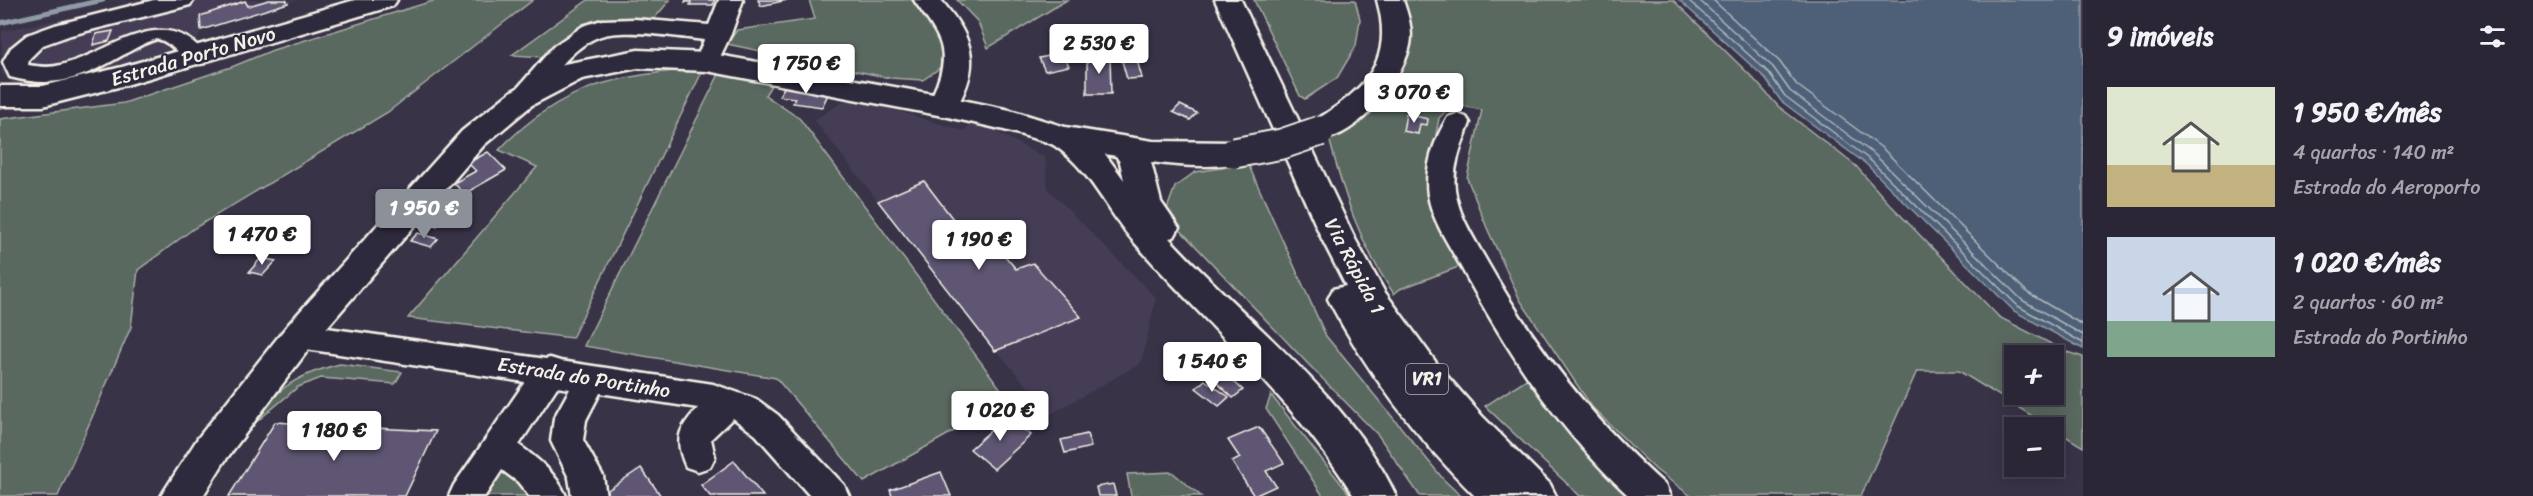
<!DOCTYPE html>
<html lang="pt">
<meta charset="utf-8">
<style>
:root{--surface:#2b2636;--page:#332e3e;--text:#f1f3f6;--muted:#a6a5ad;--line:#474351;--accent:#8c9099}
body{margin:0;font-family:Sriracha,sans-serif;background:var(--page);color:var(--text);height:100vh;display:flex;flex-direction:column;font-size:22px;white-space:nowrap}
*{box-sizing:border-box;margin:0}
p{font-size:20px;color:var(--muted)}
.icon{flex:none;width:33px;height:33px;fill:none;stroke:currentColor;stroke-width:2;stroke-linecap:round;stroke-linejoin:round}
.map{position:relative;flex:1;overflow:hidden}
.side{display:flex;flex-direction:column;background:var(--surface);width:450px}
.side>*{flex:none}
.fabs{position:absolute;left:2004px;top:345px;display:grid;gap:12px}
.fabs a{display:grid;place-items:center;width:60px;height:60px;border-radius:0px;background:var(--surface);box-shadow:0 3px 15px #0003,0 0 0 2px var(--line);font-size:30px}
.price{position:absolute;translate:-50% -51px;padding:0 14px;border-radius:6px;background:#fff;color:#222;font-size:20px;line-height:39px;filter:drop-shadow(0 2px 3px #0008)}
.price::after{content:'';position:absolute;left:50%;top:36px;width:18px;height:14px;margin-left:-9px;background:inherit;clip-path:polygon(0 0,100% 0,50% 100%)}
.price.on{background:var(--accent);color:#fff}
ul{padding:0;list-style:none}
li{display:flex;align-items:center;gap:18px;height:150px;padding:0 24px}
li span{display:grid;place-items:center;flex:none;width:168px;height:120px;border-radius:0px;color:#555}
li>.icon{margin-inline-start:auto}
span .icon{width:72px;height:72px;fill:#fffc;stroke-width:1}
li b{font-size:26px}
h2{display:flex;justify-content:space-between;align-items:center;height:72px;padding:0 24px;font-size:26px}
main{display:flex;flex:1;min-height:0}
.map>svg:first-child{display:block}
</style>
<main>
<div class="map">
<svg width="2083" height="496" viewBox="0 0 2083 496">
<rect width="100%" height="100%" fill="#393348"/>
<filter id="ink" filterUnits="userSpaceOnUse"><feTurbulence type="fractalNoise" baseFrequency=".0167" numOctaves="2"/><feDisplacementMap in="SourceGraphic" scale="12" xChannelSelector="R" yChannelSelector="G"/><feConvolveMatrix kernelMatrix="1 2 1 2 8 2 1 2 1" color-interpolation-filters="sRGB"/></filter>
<g filter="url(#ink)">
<g fill="#443e55">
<path d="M136 0H297L201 30 194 50 49 86 13 85 2 73V31L118 8Z"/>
<path d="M851 97 964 131 975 120 1045 158 1048 189 1156 298 1141 363 1051 414 991 344 814 120Z"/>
</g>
<g fill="#5a6960" stroke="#a7ada4" stroke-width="1.5" fill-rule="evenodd">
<path d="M436 0H533L388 112 193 229 138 270 131 327 58 496H0V119L124 103 234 66 273 50Z"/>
<path d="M588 0H670L653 20 586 25 543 57 512 55Z"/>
<path d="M809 0H918L946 47 941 67 923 80 890 78 727 44 737 30 815 19Z"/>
<path d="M957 0H1067L988 48 978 22Z"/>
<path d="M1254 0H1355L1360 19 1356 46 1337 78 1305 99 1300 96Z"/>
<path d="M1403 0H1673L1752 77 1778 106 1856 166 1885 199 1999 317 2067 352 2083 357V447L1959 371H1917L1861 496H1691L1656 470 1592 407 1520 300 1487 228 1467 178 1482 110 1453 104 1439 118 1431 163 1461 266 1400 289 1394 294C1360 245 1344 195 1329 138L1403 45ZM2014 356H2054V394H2014Z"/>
<path d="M704 68 572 338 408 318 537 167 499 150C563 83 616 76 704 68Z"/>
<path d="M719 74 772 84 765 95 800 119 1009 400 864 482 776 378 584 346Z"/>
<path d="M1248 164 1326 336 1444 480 1461 496H1420L1378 435 1309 365 1165 214 1175 187 1195 172Z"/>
<path d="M340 364 402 372 395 384 321 378 298 387 243 433C276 392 287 377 340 364Z"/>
<path d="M1531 376 1634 496H1580L1485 406Z"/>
<path d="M1271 395 1351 496H1323L1266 409Z"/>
<path d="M497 463 534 496H478Z"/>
<path d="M1172 472 1201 496H1131L1127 474Z"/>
</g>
<path fill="#4d6178" stroke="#909ba5" stroke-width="1.5" d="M1679 0H2083V349L2014 311 1866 164 1781 101 1764 77Z"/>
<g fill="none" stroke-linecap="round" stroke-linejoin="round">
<g stroke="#b1b7bb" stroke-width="1.5">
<path d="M1688 0 1768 72 1785 96 1870 160 2018 306 2083 343"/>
<path d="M1699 0 1773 67 1790 91 1875 155 2022 300 2083 335"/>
<path d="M1713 0 1779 61 1797 85 1882 148 2028 293 2083 325"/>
</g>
<path stroke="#909ba5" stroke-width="5" d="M0 23 103 0"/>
</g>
<g fill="#5f5673" stroke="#f4f1e8" stroke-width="1.5">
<path d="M269 0H286L288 3 201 30 200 16 245 1 248 6Z"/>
<path d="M686 0H715L713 5H690L691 2H685Z"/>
<path d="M758 0H787L761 6Z"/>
<path d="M113 31 109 41 93 45 96 34Z"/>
<path d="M1058 41H1076L1077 51 1059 52Z"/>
<path d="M1063 53 1069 66 1045 71 1039 58Z"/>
<path d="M1087 55H1110L1111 94H1087Z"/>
<path d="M1137 60 1142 78 1127 79 1122 61Z"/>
<path d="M786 84 830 90 822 107 793 103 795 98 779 96Z"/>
<path d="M1180 105 1197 113 1190 120 1173 112Z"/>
<path d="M1406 114 1428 119 1427 125 1420 124 1418 134 1403 131Z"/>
<path d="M488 152 506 170 464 194 454 183 476 171 468 163Z"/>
<path d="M924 181 959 227 976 221 1016 269 1033 263 1081 317 995 351 878 201Z"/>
<path d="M430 210 447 214 437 226 419 222Z"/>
<path d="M418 233 438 239 431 247 410 241Z"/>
<path d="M261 258 276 261 263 275 249 272Z"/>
<path d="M1214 364 1243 390 1233 398 1212 378Z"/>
<path d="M1205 380 1229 397 1219 406 1196 388Z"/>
<path d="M1007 416 1031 435 994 469 970 449Z"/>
<path d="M275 422 373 428 436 431 405 496H229Z"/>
<path d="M1259 427 1284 463 1266 471 1276 486 1254 496 1232 462 1240 458 1228 440Z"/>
<path d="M1087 434 1091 447 1065 453 1061 440Z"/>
<path d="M734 461 763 496H710L701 485Z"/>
<path d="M641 468 661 496H599Z"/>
<path d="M941 472 951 496H892L890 490Z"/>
<path d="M1113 484 1116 496H1098L1096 487Z"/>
</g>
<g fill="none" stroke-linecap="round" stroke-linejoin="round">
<defs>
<g id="minor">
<path d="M154 0H194L190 5 71 35 43 45 29 59 28 65C40 67 50 68 61 65 114 52 163 0 208 57L205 63C182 69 178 43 157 39 142 43 129 52 116 59 78 80 53 88 10 77L3 62 11 48 27 35 55 25Z"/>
<path d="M719 0H743L731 34 720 57 711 60 702 57 699 52 704 40C677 37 625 28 601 36 572 45 549 81 531 104L522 106 513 104 509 98 554 46 583 26 602 20 634 19 709 25Z"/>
<path d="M1457 114 1466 117 1470 123C1462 144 1452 166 1455 189 1458 215 1474 238 1486 260 1534 345 1592 420 1665 485L1670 496H1629C1558 430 1506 350 1460 265 1448 243 1432 220 1428 195 1424 169 1434 139 1448 117Z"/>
<path d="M299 324 546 359 550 358 560 361 713 384 756 399 778 415 844 485 849 496H810L756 435 733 418 711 439 715 457 710 467 698 471 686 467C674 440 678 429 698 408L600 393 586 420 583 440 603 476 606 496H572L569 478 551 441 554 418 570 389 557 387 519 445C538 459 556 473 566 496H529L518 482 502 470 485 496H449L454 485 525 382 299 348 288 345 284 336 288 327Z"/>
</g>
<g id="major">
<path d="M355 0H397L393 6 126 85 43 106H0V86H43L122 67Z"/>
<path d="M914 0H941C975 40 982 66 953 113L943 116 707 71 638 68 582 79 532 105 484 145 311 346 224 462 203 496H161L198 438 287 326 462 131 512 91 564 64 638 50 707 53 933 94C954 49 939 37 914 0Z"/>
</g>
<g id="highway">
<path d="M1215 0H1241L1355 239 1384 291 1440 368 1482 416 1550 484 1556 496H1475C1416 437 1367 373 1328 299L1333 289 1346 286 1322 239Z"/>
<path d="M1377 0H1403C1408 15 1413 30 1410 45 1403 80 1350 150 1309 138L1305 131C1312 120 1324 116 1334 108 1376 79 1391 50 1377 0Z"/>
<path d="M943 96 1010 110 1065 127 1153 141 1234 142 1245 145 1249 153 1245 161C1216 169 1180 166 1151 162L1161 202 1179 228 1174 237 1169 238C1241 317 1351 398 1396 496H1354C1295 400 1209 328 1135 243 1106 211 1092 171 1055 146 1048 141 1038 140 1029 137 998 127 965 122 933 113L928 106 933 99ZM1105 154 1116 156 1120 162 1124 180Z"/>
</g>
</defs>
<use href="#minor" stroke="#f4f1e8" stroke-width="5"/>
<use href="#major" stroke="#f4f1e8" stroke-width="5"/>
<use href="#highway" stroke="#f4f1e8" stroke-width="5"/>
<use href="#minor" fill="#2f2a3d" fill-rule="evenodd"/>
<use href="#major" fill="#2f2a3d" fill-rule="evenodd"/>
<use href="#highway" fill="#2f2a3d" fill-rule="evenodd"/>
<defs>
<path id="highway-bridge" d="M1234 153 1282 144 1320 131"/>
</defs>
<use href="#highway-bridge" stroke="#f4f1e8" stroke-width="33" stroke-linecap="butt"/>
<use href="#highway-bridge" stroke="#2f2a3d" stroke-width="29"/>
</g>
</g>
<g text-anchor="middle" stroke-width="4.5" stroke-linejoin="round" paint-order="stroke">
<rect fill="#2f2a3d" stroke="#b9b5b5" stroke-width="1.5" x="1406" y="364" width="42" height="30" rx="4.5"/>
<g font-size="18" font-weight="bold" fill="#f4f1e8">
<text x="1427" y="385">VR1</text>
</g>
<g font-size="20" fill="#f4f1e8" stroke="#2f2a3d">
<text transform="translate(193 56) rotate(-16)" y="7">Estrada Porto Novo</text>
<text transform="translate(1355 266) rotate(62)" y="7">Via Rápida 1</text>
<text transform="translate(584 377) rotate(9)" y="7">Estrada do Portinho</text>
</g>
</g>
</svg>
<div class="fabs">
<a>+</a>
<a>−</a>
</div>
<b class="price" style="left:1099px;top:75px">2 530 €</b>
<b class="price" style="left:806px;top:95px">1 750 €</b>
<b class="price" style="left:1414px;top:124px">3 070 €</b>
<b class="price on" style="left:424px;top:240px">1 950 €</b>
<b class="price" style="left:262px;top:266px">1 470 €</b>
<b class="price" style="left:979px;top:271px">1 190 €</b>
<b class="price" style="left:1212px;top:393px">1 540 €</b>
<b class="price" style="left:1000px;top:442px">1 020 €</b>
<b class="price" style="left:334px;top:462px">1 180 €</b>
</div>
<section class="side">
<h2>9 imóveis<svg class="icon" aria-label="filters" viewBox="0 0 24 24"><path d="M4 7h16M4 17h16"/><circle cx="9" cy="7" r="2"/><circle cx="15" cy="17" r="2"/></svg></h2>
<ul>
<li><span style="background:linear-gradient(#dfe7d0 65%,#c2b280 0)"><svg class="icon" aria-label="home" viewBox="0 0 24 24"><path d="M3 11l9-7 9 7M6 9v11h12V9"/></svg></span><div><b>1 950 €/mês</b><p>4 quartos · 140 m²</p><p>Estrada do Aeroporto</p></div></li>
<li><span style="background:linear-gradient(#c9d6e8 70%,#7fa58c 0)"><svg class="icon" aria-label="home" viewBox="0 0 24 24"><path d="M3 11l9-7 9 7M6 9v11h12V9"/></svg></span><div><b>1 020 €/mês</b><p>2 quartos · 60 m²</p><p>Estrada do Portinho</p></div></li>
</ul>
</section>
</main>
